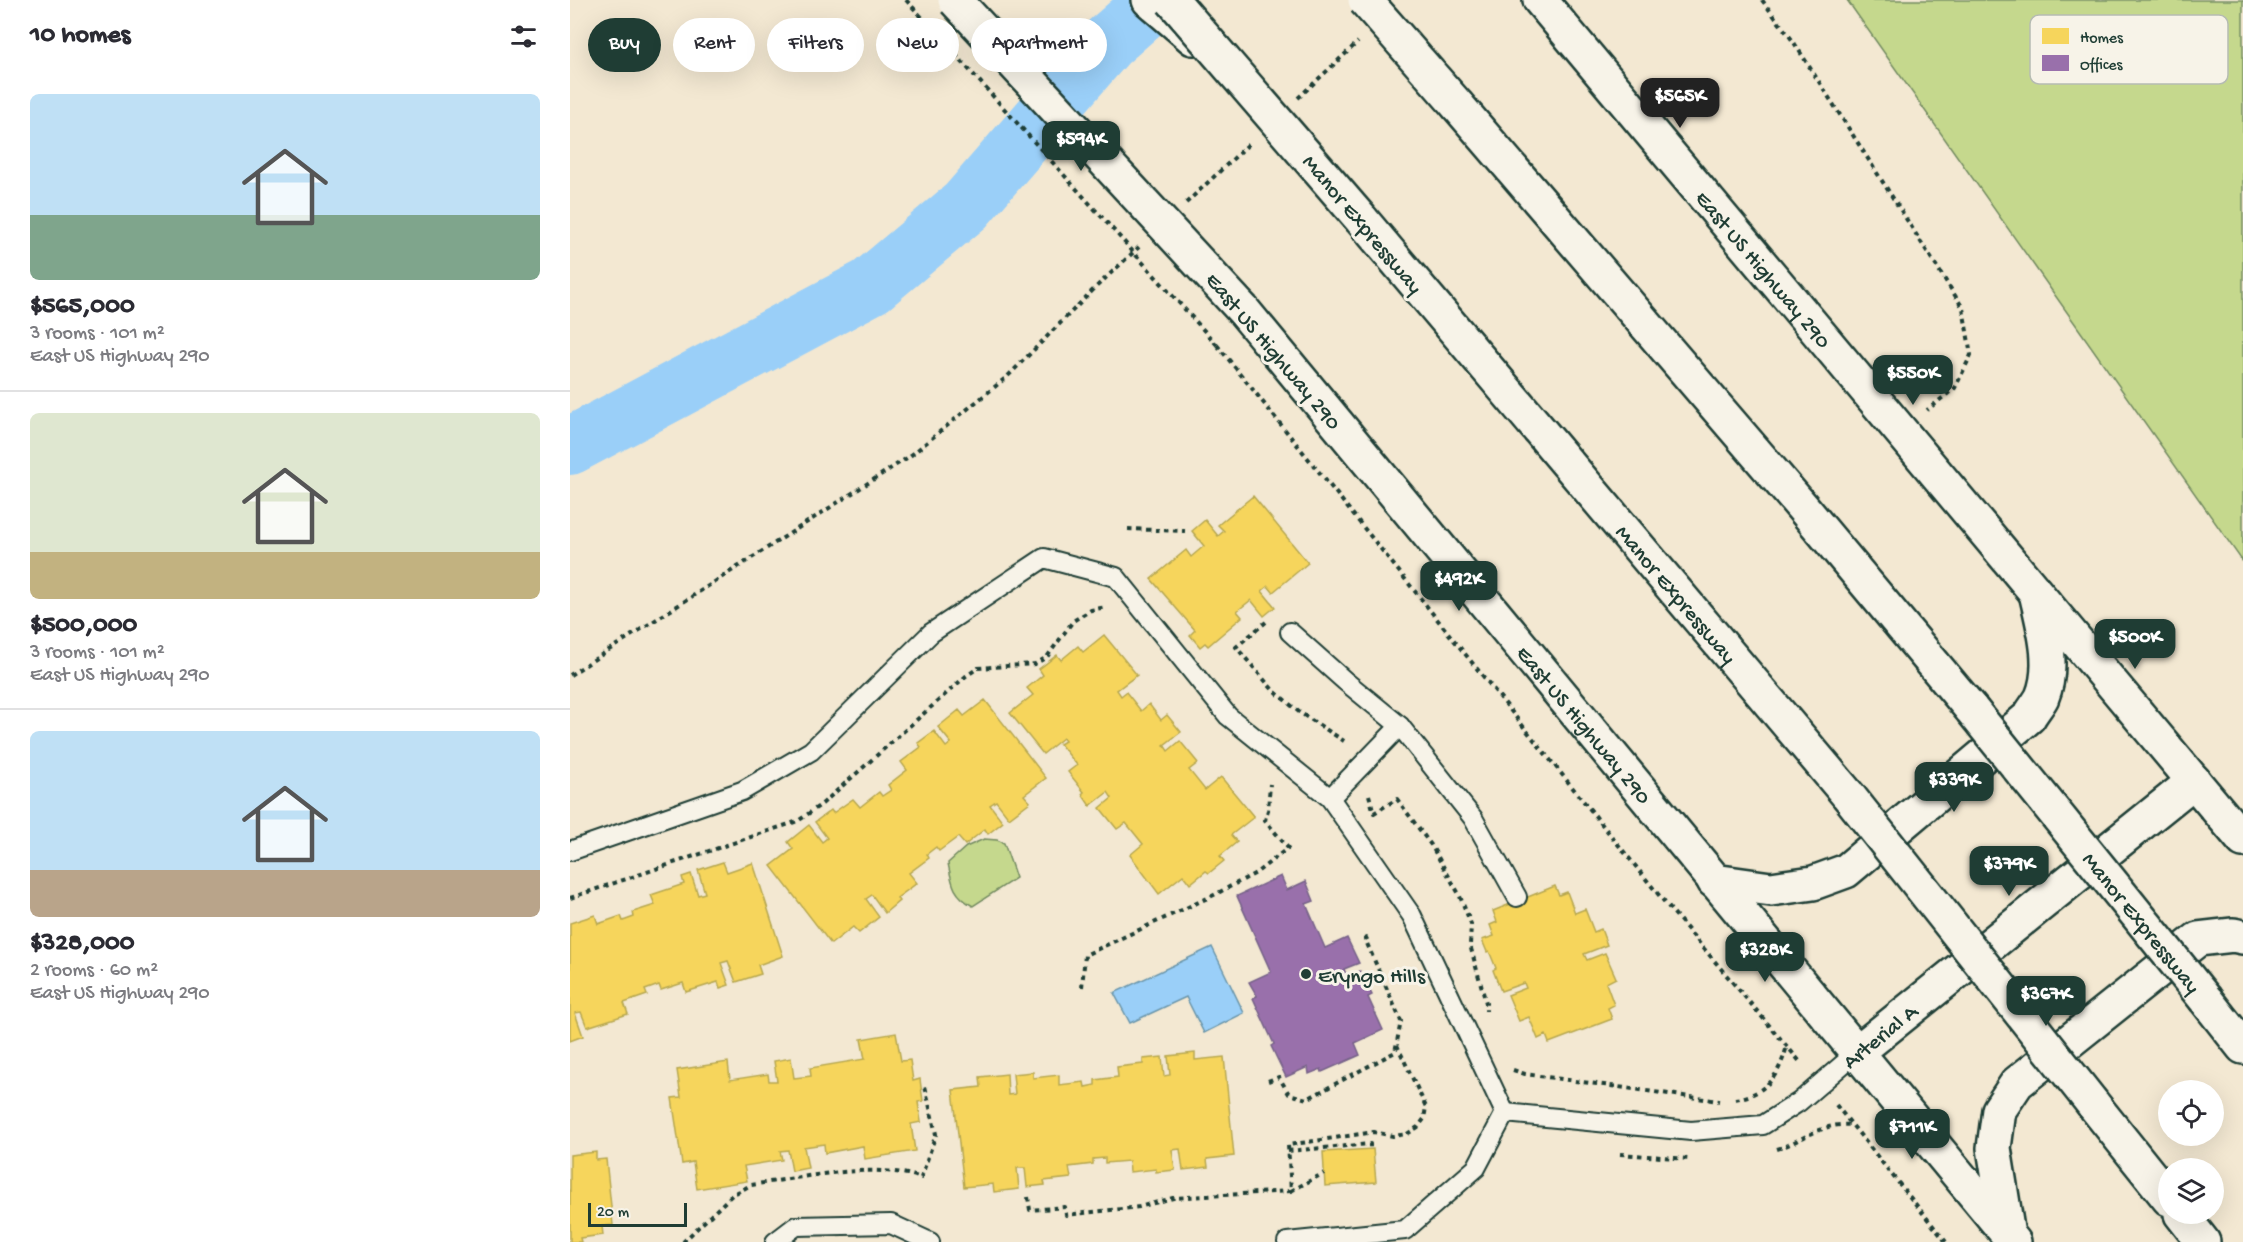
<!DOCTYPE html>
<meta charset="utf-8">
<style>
:root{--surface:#fff;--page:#f7f7f7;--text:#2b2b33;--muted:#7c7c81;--line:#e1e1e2;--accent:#1f3d34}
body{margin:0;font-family:"Gochi Hand",sans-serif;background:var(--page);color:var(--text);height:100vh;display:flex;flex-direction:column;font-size:22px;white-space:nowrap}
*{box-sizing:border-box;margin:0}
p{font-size:20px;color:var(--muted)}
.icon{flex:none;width:33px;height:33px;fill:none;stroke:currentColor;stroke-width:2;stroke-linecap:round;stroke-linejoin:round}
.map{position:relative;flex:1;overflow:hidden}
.drawer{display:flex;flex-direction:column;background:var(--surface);width:570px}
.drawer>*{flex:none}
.hud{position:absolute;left:18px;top:18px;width:570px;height:54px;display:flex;gap:12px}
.tools{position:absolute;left:1588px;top:1080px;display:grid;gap:12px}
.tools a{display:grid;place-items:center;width:66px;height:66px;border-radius:50%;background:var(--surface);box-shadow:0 6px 24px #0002;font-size:30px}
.scale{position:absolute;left:18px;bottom:15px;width:99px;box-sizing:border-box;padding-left:6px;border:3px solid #1f3d34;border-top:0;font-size:16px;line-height:21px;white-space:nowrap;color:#1f3d34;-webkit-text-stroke:4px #f7f3e8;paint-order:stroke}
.price{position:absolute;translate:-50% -51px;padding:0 14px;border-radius:12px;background:var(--accent);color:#fff;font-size:20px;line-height:39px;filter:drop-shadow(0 2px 3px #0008)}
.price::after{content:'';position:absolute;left:50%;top:36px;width:18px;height:14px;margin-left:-9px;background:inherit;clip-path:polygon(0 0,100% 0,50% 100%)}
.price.active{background:#222;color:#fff}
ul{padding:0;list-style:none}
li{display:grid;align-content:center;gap:12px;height:318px;padding:0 30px}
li+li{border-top:2px solid var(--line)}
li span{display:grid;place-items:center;height:186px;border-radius:9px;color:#555}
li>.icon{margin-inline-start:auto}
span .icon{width:108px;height:108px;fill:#fffc;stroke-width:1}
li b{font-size:26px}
h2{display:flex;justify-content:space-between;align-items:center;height:72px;padding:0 30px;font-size:26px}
.tag{padding:0 21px;border-radius:27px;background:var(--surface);box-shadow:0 6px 24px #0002;font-size:21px;line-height:54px}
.tag.active{background:var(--accent);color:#fff}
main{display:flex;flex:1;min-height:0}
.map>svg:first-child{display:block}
</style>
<main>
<section class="drawer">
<h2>10 homes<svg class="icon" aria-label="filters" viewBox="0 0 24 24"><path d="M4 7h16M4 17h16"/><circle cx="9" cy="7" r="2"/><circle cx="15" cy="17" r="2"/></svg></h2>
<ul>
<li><span style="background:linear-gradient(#bfe0f5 65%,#7fa58c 0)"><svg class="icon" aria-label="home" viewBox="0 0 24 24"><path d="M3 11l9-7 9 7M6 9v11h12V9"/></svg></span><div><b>$565,000</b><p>3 rooms · 101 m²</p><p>East US Highway 290</p></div></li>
<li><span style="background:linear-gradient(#dfe7d0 75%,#c2b280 0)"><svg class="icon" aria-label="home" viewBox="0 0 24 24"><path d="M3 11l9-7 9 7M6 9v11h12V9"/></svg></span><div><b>$500,000</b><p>3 rooms · 101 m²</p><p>East US Highway 290</p></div></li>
<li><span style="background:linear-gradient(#bfe0f5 75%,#b9a48a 0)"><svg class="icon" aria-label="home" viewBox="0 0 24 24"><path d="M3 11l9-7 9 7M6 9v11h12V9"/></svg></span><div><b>$328,000</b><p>2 rooms · 60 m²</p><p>East US Highway 290</p></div></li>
</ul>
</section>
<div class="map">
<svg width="1673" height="1242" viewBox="0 0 1673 1242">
<rect width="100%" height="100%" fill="#f3e8d2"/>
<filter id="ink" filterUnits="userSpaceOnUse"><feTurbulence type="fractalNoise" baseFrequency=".0167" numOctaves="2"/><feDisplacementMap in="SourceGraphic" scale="12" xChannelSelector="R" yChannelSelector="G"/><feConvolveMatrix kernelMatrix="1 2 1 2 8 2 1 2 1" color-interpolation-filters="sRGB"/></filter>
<g filter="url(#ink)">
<g fill="#c5d88d" stroke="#728a60" stroke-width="1.5">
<path d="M1277 0H1673V562Z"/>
<path d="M414 839 427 840 434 843 446 878 403 906C383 895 382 884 378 863L396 847Z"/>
</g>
<path fill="#9acff8" stroke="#6995aa" stroke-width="1.5" d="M642 947 674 1013 634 1033 616 997 560 1023 544 993Z"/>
<g fill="#f6d55c" stroke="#b6a750" stroke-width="1.5">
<path d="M683 496 738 563 703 592 698 586 692 591 705 607 694 616 681 600 667 611 672 617 638 646 635 643 630 647 620 635 625 630 581 579 616 550 621 557 634 546 622 531 635 520 648 536 654 531 648 525Z"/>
<path d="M534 635 567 675 547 690 551 696 556 692 571 711 579 704 591 720 597 715 611 732 594 745 598 751 610 741 628 763 619 770 635 790 651 777 684 817 661 835 667 842 650 856 654 861 639 873 636 871 620 884 613 875 589 894 560 855 573 844 556 823 547 829 530 808 542 798 538 792 520 806 512 794 514 792 498 772 507 765 490 744 495 741 493 738 473 754 440 713 463 695 457 688 473 675 469 669 487 655 491 660 508 646 513 652Z"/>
<path d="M415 700 476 778 454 795 460 802 439 818 426 801 420 805 433 822 418 834 415 829 395 845 388 837 369 851 366 847 357 854 359 858 339 873 347 883 327 898 329 901 315 913 302 895 296 899 309 917 289 933 283 927 261 944 201 866 223 849 218 842 239 825 252 842 257 838 245 822 261 810 263 813 283 799 290 807 309 792 312 796 321 790 318 785 337 770 331 762 351 747 348 743 364 731 376 747 381 743 368 727 389 710 394 716Z"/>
<path d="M153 862 157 872 183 863 213 956 188 965 191 974 166 982 158 961 151 963 159 985 150 988 148 982 116 992 113 983 91 990 89 985 75 990 77 995 54 1003 58 1014 17 1027 11 1012 5 1013 13 1036 0 1041V923L25 915 28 924 51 916 53 921 64 917 63 912 85 905 81 895 114 884 112 877 121 874 128 895 135 893 128 870Z"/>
<path d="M985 886 989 895 997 892 1005 913 1015 909 1024 932 1031 929 1037 945 1014 954 1017 960 1035 953 1046 978 1036 983 1044 1005 1038 1008 1042 1019 979 1043 976 1035 968 1039 959 1017 949 1021 938 995 956 988 954 983 931 991 923 970 926 968 919 951 917 952 912 940 924 936 920 925 927 922 923 911Z"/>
<path d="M326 1033 331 1061 340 1060 343 1081 350 1079 351 1087 353 1101 348 1102 351 1122 341 1124 345 1151 295 1159 293 1146 255 1153 254 1144 234 1147 238 1168 222 1171 218 1150 210 1151 212 1160 174 1166 177 1181 127 1189 123 1162 112 1164 102 1098 111 1097 107 1070 158 1062 160 1080 198 1074 199 1081H207L204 1061 221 1058 224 1078 241 1076 240 1068 295 1059 291 1039Z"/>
<path d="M625 1053V1060L654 1057 664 1156 637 1159 638 1167 613 1170 610 1149 602 1150 605 1170 586 1172V1169L560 1172 559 1161 535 1163V1158L523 1159V1164L499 1167 501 1178 474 1181 475 1185 457 1187 455 1168H447L449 1189 424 1192 423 1184 394 1187 383 1090 411 1087 410 1077 437 1074 438 1095 445 1094 443 1074 463 1072V1078L489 1075V1085L514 1082 515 1087 525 1085V1080L548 1077 547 1067 573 1064V1059L592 1057 594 1076 600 1075 598 1056Z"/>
<path d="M803 1149 806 1182 755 1186 753 1152Z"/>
<path d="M26 1152V1160L36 1159 43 1225 32 1226 33 1235 10 1238 11 1242H0V1155Z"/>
</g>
<path fill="#9970ab" stroke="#746187" stroke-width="1.5" d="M711 876 717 890 736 881 744 901 736 904 755 948 777 938 789 963 774 969 777 977 790 971 802 995 798 997 813 1030 785 1043 790 1055 752 1072 751 1069 739 1074 738 1067 716 1077 701 1046 704 1044 683 998 687 996 679 982 701 972 667 896Z"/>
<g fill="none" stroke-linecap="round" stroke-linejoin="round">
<path stroke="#9acff8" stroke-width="58" d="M0 446 301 286 396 206 537 43 586 0"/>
<defs>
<g id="lane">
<path d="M720 632 775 681 830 726 903 818 947 897"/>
<path d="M760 798 830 726"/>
<path d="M0 851 172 791 241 751 361 633 474 558 546 577 658 716 760 798 842 916 935 1113"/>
<path d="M935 1113 1121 1131 1193 1125 1229 1102 1286 1053"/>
<path d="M205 1242 226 1226 321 1224 360 1242"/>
<path d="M717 1242 835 1230 906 1168 935 1113"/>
</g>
<g id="secondary">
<path id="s1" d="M970 0 1673 840"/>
<path id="s2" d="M673 310 1444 1242"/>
<path d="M1144 881 1201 889 1243 883 1276 871 1459 717C1463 710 1469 703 1472 697 1485 666 1474 628 1467 597"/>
<path d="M1286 1053 1624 781"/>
<path d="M1438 1235 1424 1148 1429 1110 1447 1083 1628 939 1663 935 1673 937"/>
</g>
<g id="highway">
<path d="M579 0 623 38"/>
<path d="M888 106 1234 509 1402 710"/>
<path id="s3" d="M791 219 1278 795"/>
<path d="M1636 1000 1673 1047"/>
<path d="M1523 1104 1599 1199"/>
<path d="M1611 1214 1633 1242"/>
</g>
</defs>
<use href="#lane" stroke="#1f3d34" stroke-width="22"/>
<use href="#secondary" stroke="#1f3d34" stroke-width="38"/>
<use href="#highway" stroke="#1f3d34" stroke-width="38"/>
<g stroke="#1f3d34" stroke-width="4" stroke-dasharray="4.5 4.5" stroke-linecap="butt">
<path d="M336 0 349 14"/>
<path d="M1192 0 1223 41 1393 308 1401 355 1385 388 1357 410"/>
<path d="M728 98 788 42"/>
<path d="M616 203 681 142"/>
<path d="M647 345 1096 904 1232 1064"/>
<path d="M558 529 615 531"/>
<path d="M696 622 666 647 703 690 729 712 774 741"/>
<path d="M0 675 340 456 438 376 526 287 569 247"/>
<path d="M799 795 804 813 827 799 861 845 889 894 901 924 900 945 916 1003V1011"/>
<path d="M0 898 228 821 252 804 396 676 408 668 465 664 477 657 503 621 521 610 536 607"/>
<path d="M512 987 515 955 644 895 686 873 718 848 695 820 698 810 700 784"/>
<path d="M943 1070 955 1074 1149 1101"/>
<path d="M698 1081 709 1077 719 1094 737 1099 825 1052 831 1021 795 939 801 936"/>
<path d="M1165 1099C1197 1094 1209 1075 1217 1046"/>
<path d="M1266 1105 1376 1242"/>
<path d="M1207 1149C1232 1141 1253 1122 1281 1125"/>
<path d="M718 1151 800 1144V1149"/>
<path d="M1050 1154 1119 1159"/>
<path d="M721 1191 754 1173"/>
<path d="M458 1197 460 1210 495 1207 496 1215 569 1207 603 1198 721 1191 718 1145 804 1132 823 1136 837 1134 848 1127 854 1119 856 1107 826 1043"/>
<path d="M113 1242 162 1195 181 1185C228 1178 307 1161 351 1178L366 1134 355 1086"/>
</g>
<use href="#lane" stroke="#f7f3e8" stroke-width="18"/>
<use href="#secondary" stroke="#f7f3e8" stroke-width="33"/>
<use href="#highway" stroke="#f7f3e8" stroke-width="33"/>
<defs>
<path id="secondary-bridge" d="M385 0 673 310"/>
<g id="highway-bridge">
<path d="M602 0 791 219"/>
<path d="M795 0 888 106"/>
<path id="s4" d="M1402 710 1636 1000"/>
<path d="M1278 795 1523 1104"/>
</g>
</defs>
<use href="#secondary-bridge" stroke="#1f3d34" stroke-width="38" stroke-linecap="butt"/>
<use href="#highway-bridge" stroke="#1f3d34" stroke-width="38" stroke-linecap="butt"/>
<path stroke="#1f3d34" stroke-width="4" stroke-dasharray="4.5 4.5" stroke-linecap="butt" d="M349 14 647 345"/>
<use href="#secondary-bridge" stroke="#f7f3e8" stroke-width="33"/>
<use href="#highway-bridge" stroke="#f7f3e8" stroke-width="33"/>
</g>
</g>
<circle fill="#1f3d34" stroke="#f7f3e8" stroke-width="2" cx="736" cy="974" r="6"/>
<g text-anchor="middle" stroke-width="6" stroke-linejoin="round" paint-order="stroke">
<g font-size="22" fill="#1f3d34" stroke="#f7f3e8">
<text transform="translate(794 223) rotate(50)" y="8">Manor Expressway</text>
<text dy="8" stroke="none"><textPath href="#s1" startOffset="350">East US Highway 290</textPath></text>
<text transform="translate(705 350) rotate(50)" y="8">East US Highway 290</text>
<text dy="8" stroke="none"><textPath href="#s3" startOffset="490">Manor Expressway</textPath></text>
<text dy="8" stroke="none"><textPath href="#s2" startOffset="537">East US Highway 290</textPath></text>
<text dy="8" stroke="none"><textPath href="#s4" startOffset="272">Manor Expressway</textPath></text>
<text transform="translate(1309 1035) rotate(-39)" y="8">Arterial A</text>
</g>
<g font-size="22" fill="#1f3d34" stroke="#f7f3e8" text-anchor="start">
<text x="748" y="982">Eryngo Hills</text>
</g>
</g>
<rect x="1460" y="15" width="198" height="69" rx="9" fill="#f7f3e8" stroke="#b6bcb2" stroke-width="1.5"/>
<rect x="1472" y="28" width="27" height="16" fill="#f6d55c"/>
<rect x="1472" y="55" width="27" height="16" fill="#9970ab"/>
<g font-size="16" fill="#1f3d34">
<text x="1510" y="42">Homes</text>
<text x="1510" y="69">Offices</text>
</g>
</svg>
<div class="tools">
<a><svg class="icon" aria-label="locate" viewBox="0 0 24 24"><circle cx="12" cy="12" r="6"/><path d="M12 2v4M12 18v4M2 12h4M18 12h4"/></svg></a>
<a><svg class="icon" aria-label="layers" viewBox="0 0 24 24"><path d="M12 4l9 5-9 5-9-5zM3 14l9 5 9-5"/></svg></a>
</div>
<div class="scale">20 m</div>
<b class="price active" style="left:1110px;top:129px">$565K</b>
<b class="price" style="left:511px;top:172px">$594K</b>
<b class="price" style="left:1343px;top:406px">$550K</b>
<b class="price" style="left:889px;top:612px">$492K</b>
<b class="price" style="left:1565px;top:670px">$500K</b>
<b class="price" style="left:1384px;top:813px">$339K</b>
<b class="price" style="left:1439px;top:897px">$379K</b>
<b class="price" style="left:1195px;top:983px">$328K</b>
<b class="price" style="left:1476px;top:1027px">$367K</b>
<b class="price" style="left:1342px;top:1160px">$711K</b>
<div class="hud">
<a class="tag active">Buy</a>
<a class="tag">Rent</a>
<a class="tag">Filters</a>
<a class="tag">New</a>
<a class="tag">Apartment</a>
</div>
</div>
</main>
